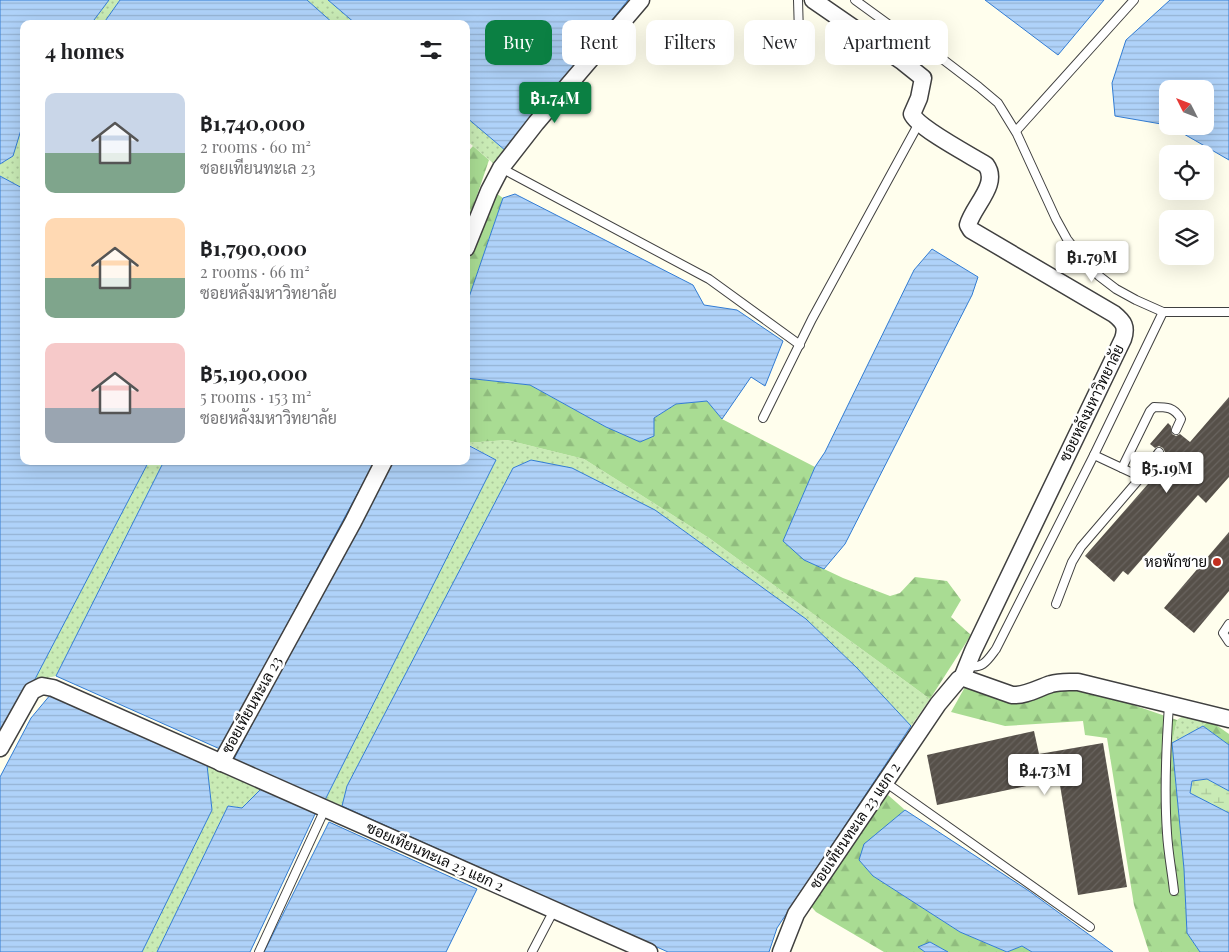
<!DOCTYPE html>
<meta charset="utf-8">
<style>
:root{--surface:#fff;--page:#f6f6f6;--text:#202124;--muted:#757577;--accent:#0b8043}
body{margin:0;font-family:"Playfair Display",Sarabun,serif;background:var(--page);color:var(--text);height:100vh;display:flex;flex-direction:column;font-size:19px;white-space:nowrap}
*{box-sizing:border-box;margin:0}
p{font-size:16px;color:var(--muted)}
.icon{flex:none;width:28px;height:28px;fill:none;stroke:currentColor;stroke-width:2;stroke-linecap:round;stroke-linejoin:round}
.map{position:relative;flex:1;overflow:hidden}
.drawer{position:absolute;left:20px;top:20px;width:450px;height:445px;display:flex;flex-direction:column;background:var(--surface);border-radius:10px;box-shadow:0 5px 20px #0002}
.drawer>*{flex:none}
.top-card{position:absolute;left:485px;top:20px;width:475px;height:45px;display:flex;gap:10px}
.needle{width:32px;rotate:312deg}
.fabs{position:absolute;left:1159px;top:80px;display:grid;gap:10px}
.fabs a{display:grid;place-items:center;width:55px;height:55px;border-radius:10px;background:var(--surface);box-shadow:0 5px 20px #0002;font-size:25px}
.price{position:absolute;translate:-50% -42px;padding:0 11px;border-radius:5px;background:#fff;color:#222;font-size:16px;line-height:32px;filter:drop-shadow(0 1px 2px #0008)}
.price::after{content:'';position:absolute;left:50%;top:30px;width:15px;height:11px;margin-left:-8px;background:inherit;clip-path:polygon(0 0,100% 0,50% 100%)}
.price.on{background:var(--accent);color:#fff}
ul{padding:0;list-style:none}
li{display:flex;align-items:center;gap:15px;height:125px;padding:0 25px}
li span{display:grid;place-items:center;flex:none;width:140px;height:100px;border-radius:10px;color:#555}
li>.icon{margin-inline-start:auto}
span .icon{width:60px;height:60px;fill:#fffc;stroke-width:1}
li b{font-size:21px}
h2{display:flex;justify-content:space-between;align-items:center;height:60px;padding:0 25px;font-size:21px}
.pill{padding:0 18px;border-radius:10px;background:var(--surface);box-shadow:0 5px 20px #0002;font-size:18px;line-height:45px}
.pill.on{background:var(--accent);color:#fff}
.map>svg:first-child{display:block}
</style>
<div class="map">
<svg width="1229" height="952" viewBox="0 0 1229 952">
<defs>
<pattern id="grass-dots" width="8" height="8" patternUnits="userSpaceOnUse" patternTransform="scale(1.25)"><rect width="8" height="8" fill="#c9ebb5"/><path d="M2 2h.1M6 6h.1" fill="none" stroke="#abc89a" stroke-width="1.8" stroke-linecap="round"/></pattern>
<pattern id="forest-firs" width="22" height="20" patternUnits="userSpaceOnUse" patternTransform="scale(1.25)"><rect width="22" height="20" fill="#a9dc93"/><path d="M5 1l3.5 6h-7zM16 11l3.5 6h-7z" fill="#90bc7e"/></pattern>
<pattern id="wetland-marsh" width="20" height="14" patternUnits="userSpaceOnUse" patternTransform="scale(1.25)"><rect width="20" height="14" fill="#c9ebb5"/><path d="M1 5h8M5 5V1M11 12h8M15 12V8" fill="none" stroke="#abc89a"/></pattern>
<pattern id="water-rules" width="6" height="5" patternUnits="userSpaceOnUse" patternTransform="scale(1.25)"><rect width="6" height="5" fill="#afd2f9"/><path d="M0 2.5h6" fill="none" stroke="#95b3d4"/></pattern>
<pattern id="building-hatch" width="6" height="6" patternUnits="userSpaceOnUse" patternTransform="scale(1.25)"><rect width="6" height="6" fill="#565049"/><path d="M-1 1l2-2M0 6l6-6M5 7l2-2" fill="none" stroke="#69645f"/></pattern>
</defs>
<rect width="100%" height="100%" fill="#fffeed"/>
<g fill="url(#grass-dots)">
<path d="M109 0H120L103 24H91Z"/>
<path d="M307 0H328L356 24H334Z"/>
<path d="M466 117 506 151 494 164 466 140Z"/>
<path d="M24 120V189L0 176V164L13 156Z"/>
<path d="M507 440 584 459 709 538 930 699 911 726 857 668 806 619 655 510 531 460 513 468 347 786 342 806 325 800 496 460 466 443Z"/>
<path d="M149 461H164L56 676 34 681Z"/>
<path d="M1184 715 1209 720 1203 726 1172 743 1177 720Z"/>
<path d="M207 765 261 789 242 808 228 806 157 952H142L212 810Z"/>
</g>
<g fill="url(#forest-firs)">
<path d="M473 146 489 160 466 228V154Z"/>
<path d="M493 191 503 198 466 306V269Z"/>
<path d="M466 378 530 385 606 427 654 436V418L676 404 707 401 722 419 815 467 783 541 805 560 843 578 890 596 900 593 915 577 947 581 961 600 951 617 971 635 930 699 709 538 584 459 507 440 466 443Z"/>
<path d="M965 687 1026 701 1061 688 1107 696 1177 720 1172 743 1184 869 1187 933 1200 952H1149L1134 905 1107 738 1085 735 1083 721 1005 726 951 712Z"/>
<path d="M1209 720 1229 734V745L1203 726Z"/>
<path d="M888 795 905 810 864 845 859 860 873 876 960 932 1007 952 1022 946 1032 952H948L930 942 919 947 925 952H884L816 912 809 904 873 809Z"/>
</g>
<path fill="url(#wetland-marsh)" d="M1207 779 1229 791V813L1190 794 1192 781Z"/>
<g fill="url(#water-rules)" stroke="#327cd3">
<path d="M0 0H109L91 24H24V120L13 156 0 164Z"/>
<path d="M120 0H307L334 24H103Z"/>
<path d="M328 0H628L506 151 466 117V24H356Z"/>
<path d="M985 0H1104L1058 55Z"/>
<path d="M1170 0H1229V160L1170 126H1205V89H1168L1167 125 1115 116 1112 83 1126 40Z"/>
<path d="M0 176 24 189V461H149L34 681 0 736Z"/>
<path d="M515 194 693 285 704 305 737 310 783 341 765 386 751 377 722 419 707 401 676 404 654 418V436L640 442 606 427 530 385 466 378V306L503 198Z"/>
<path d="M932 249 978 277 972 295 845 544 824 569 804 560 783 541 815 467 825 452 914 270Z"/>
<path d="M466 444 496 460 325 800 234 759 388 461H466Z"/>
<path d="M531 460 572 468 655 510 806 619 857 668 911 726 777 928 769 952H668L342 806 347 786 513 468Z"/>
<path d="M164 461H375L220 749 56 676Z"/>
<path d="M51 694 207 765 212 810 142 952H0V777L31 718Z"/>
<path d="M1203 726 1229 745V791L1207 779 1192 781 1190 793 1229 813V952H1200L1187 933 1184 869 1172 743Z"/>
<path d="M261 789 316 812 250 952H157L228 806 242 808Z"/>
<path d="M905 810 1029 891 1113 952H1032L1022 946 1007 952 960 932 873 876 859 860 864 844Z"/>
<path d="M329 822 477 889 446 952H264Z"/>
<path d="M930 942 948 952H925L918 947Z"/>
</g>
<g fill="url(#building-hatch)">
<path d="M1229 397V477L1206 503 1198 495 1128 575 1123 571 1114 582 1085 556 1169 460 1163 455 1165 452 1163 448 1159 446 1155 448 1150 444 1168 423 1171 426 1172 434 1176 436 1180 434 1190 442Z"/>
<path d="M1229 532V591L1194 633 1164 608Z"/>
<path d="M1034 731 1039 754 1103 743 1127 887 1078 895 1059 779 937 805 927 755Z"/>
</g>
<g fill="none" stroke-linecap="round" stroke-linejoin="round">
<defs>
<g id="lane">
<path d="M798 0 799 34"/>
<path d="M855 0 910 40 945 61 979 87 998 103 1017 134 1056 219 1067 239 1084 261 1099 276 1116 289 1136 300 1163 312H1229"/>
<path d="M1016 131 1134 0"/>
<path d="M501 168 709 279 800 345"/>
<path d="M763 418 812 319 919 123"/>
<path d="M1094 455 1141 477"/>
<path d="M1122 468 1150 411 1154 407C1167 407 1174 407 1181 419L1176 430"/>
<path d="M1056 604 1072 562 1081 547 1141 477 1159 452"/>
<path d="M1229 624 1223 633 1229 642"/>
<path d="M967 666C983 669 987 661 996 649L1094 455 1163 312"/>
<path d="M1169 705C1166 748 1164 790 1167 833 1168 852 1172 872 1174 891"/>
<path d="M885 782 1090 927"/>
<path d="M259 952 325 809"/>
<path d="M532 952 554 910"/>
</g>
<g id="street">
<path d="M813 0 903 62 923 78 919 98 912 114C918 128 970 155 986 165 1000 184 973 206 968 225L971 230 1114 314C1124 322 1127 327 1123 339L973 651 962 678"/>
<path d="M466 248 489 191 501 168 536 123 641 0"/>
<path d="M0 748 32 691 42 686 53 688 649 952"/>
<path d="M221 763 353 522 384 461"/>
<path d="M781 952 796 914 938 704 959 679 964 678 1012 695C1026 696 1038 688 1051 684 1060 681 1069 682 1078 682L1229 719"/>
</g>
</defs>
<use href="#lane" stroke="#404040" stroke-width="10"/>
<use href="#street" stroke="#404040" stroke-width="19"/>
<use href="#lane" stroke="#fff" stroke-width="8"/>
<use href="#street" stroke="#fff" stroke-width="16"/>
</g>
<circle fill="#c32f1f" stroke="#fff" stroke-width="2" cx="1217" cy="562" r="5"/>
<g text-anchor="middle" stroke-width="5" stroke-linejoin="round" paint-order="stroke">
<g font-size="15" fill="#0d0d0d" stroke="#fff">
<text transform="translate(1092 403) rotate(-64)" y="5">ซอยหลังมหาวิทยาลัย</text>
<text transform="translate(252 705) rotate(-61)" y="5">ซอยเทียนทะเล 23</text>
<text transform="translate(855 826) rotate(-56)" y="5">ซอยเทียนทะเล 23 แยก 2</text>
<text transform="translate(435 857) rotate(24)" y="5">ซอยเทียนทะเล 23 แยก 2</text>
</g>
<g font-size="15" fill="#0d0d0d" stroke="#fff" text-anchor="end">
<text x="1207" y="567">หอพักชาย</text>
</g>
</g>
</svg>
<div class="fabs">
<a><svg class="needle" viewBox="-14 -14 28 28"><path d="M0-13l5 13h-10z" fill="#e53935"/><path d="M0 13l5-13h-10z" fill="#757577"/></svg></a>
<a><svg class="icon" aria-label="locate" viewBox="0 0 24 24"><circle cx="12" cy="12" r="6"/><path d="M12 2v4M12 18v4M2 12h4M18 12h4"/></svg></a>
<a><svg class="icon" aria-label="layers" viewBox="0 0 24 24"><path d="M12 4l9 5-9 5-9-5zM3 14l9 5 9-5"/></svg></a>
</div>
<b class="price on" style="left:555px;top:124px">฿1.74M</b>
<b class="price" style="left:1092px;top:283px">฿1.79M</b>
<b class="price" style="left:1167px;top:494px">฿5.19M</b>
<b class="price" style="left:1045px;top:796px">฿4.73M</b>
<div class="top-card">
<a class="pill on">Buy</a>
<a class="pill">Rent</a>
<a class="pill">Filters</a>
<a class="pill">New</a>
<a class="pill">Apartment</a>
</div>
<section class="drawer">
<h2>4 homes<svg class="icon" aria-label="filters" viewBox="0 0 24 24"><path d="M4 7h16M4 17h16"/><circle cx="9" cy="7" r="2"/><circle cx="15" cy="17" r="2"/></svg></h2>
<ul>
<li><span style="background:linear-gradient(#c9d6e8 60%,#7fa58c 0)"><svg class="icon" aria-label="home" viewBox="0 0 24 24"><path d="M3 11l9-7 9 7M6 9v11h12V9"/></svg></span><div><b>฿1,740,000</b><p>2 rooms · 60 m²</p><p>ซอยเทียนทะเล 23</p></div></li>
<li><span style="background:linear-gradient(#ffd9b3 60%,#7fa58c 0)"><svg class="icon" aria-label="home" viewBox="0 0 24 24"><path d="M3 11l9-7 9 7M6 9v11h12V9"/></svg></span><div><b>฿1,790,000</b><p>2 rooms · 66 m²</p><p>ซอยหลังมหาวิทยาลัย</p></div></li>
<li><span style="background:linear-gradient(#f6c9c9 65%,#9aa5b1 0)"><svg class="icon" aria-label="home" viewBox="0 0 24 24"><path d="M3 11l9-7 9 7M6 9v11h12V9"/></svg></span><div><b>฿5,190,000</b><p>5 rooms · 153 m²</p><p>ซอยหลังมหาวิทยาลัย</p></div></li>
</ul>
</section>
</div>
